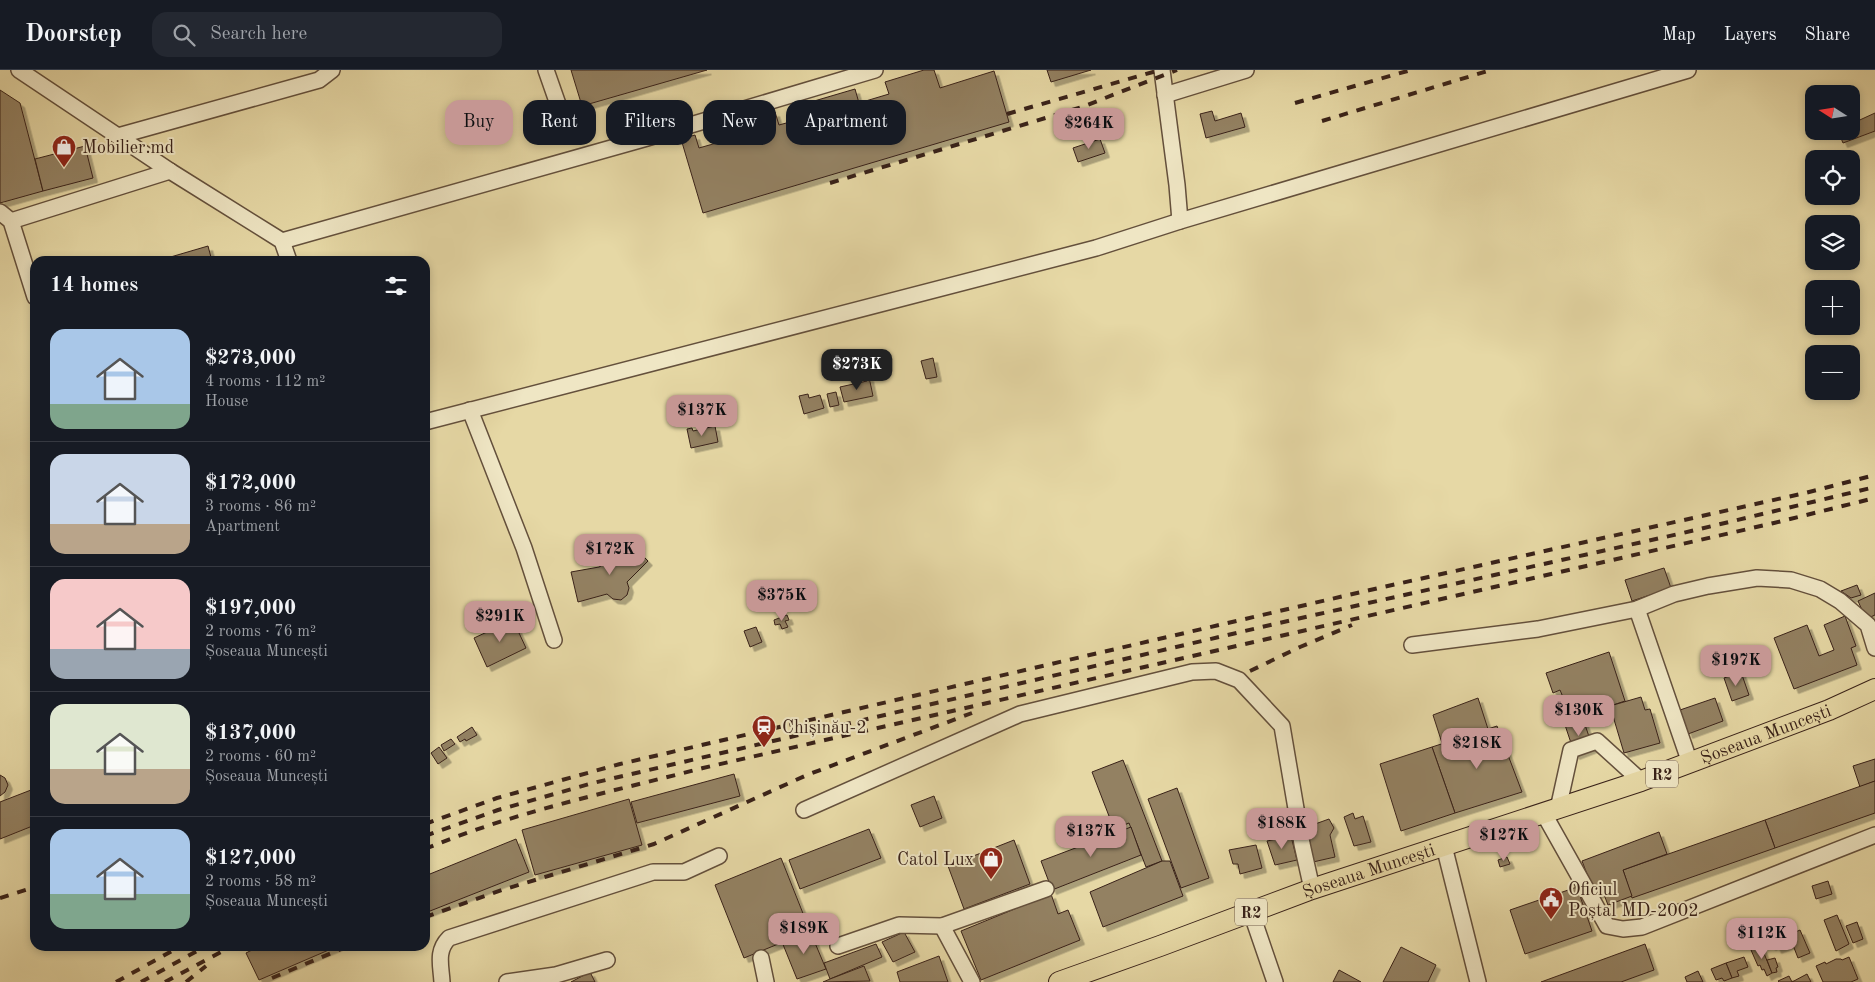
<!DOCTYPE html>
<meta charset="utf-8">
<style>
:root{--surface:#171b24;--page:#242831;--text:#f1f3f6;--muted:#9ea1a6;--line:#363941;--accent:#c59692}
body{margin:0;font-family:"Old Standard TT",serif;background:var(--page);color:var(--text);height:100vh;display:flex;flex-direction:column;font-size:19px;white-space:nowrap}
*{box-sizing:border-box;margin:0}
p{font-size:16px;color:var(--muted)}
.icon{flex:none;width:28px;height:28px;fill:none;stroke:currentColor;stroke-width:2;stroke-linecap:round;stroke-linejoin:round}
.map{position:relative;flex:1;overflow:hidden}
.side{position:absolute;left:30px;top:186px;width:400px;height:695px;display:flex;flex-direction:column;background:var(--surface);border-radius:15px;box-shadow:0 2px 8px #0003}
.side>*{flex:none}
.hud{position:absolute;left:445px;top:30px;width:475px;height:45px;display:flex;gap:10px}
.needle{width:32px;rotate:282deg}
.buttons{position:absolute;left:1805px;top:15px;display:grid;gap:10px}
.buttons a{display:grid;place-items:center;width:55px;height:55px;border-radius:10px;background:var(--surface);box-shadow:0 2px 8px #0003;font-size:25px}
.price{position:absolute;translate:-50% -42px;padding:0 11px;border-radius:10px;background:var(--accent);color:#111;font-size:16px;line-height:32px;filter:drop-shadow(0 1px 2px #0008)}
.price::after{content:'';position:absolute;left:50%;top:30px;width:15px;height:11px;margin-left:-8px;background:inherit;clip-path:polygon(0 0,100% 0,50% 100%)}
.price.active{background:#222;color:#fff}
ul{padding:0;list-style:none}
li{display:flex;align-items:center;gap:15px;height:125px;padding:0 20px}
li+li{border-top:1px solid var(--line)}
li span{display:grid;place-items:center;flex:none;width:140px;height:100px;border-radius:15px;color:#555}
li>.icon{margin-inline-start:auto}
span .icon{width:60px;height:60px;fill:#fffc;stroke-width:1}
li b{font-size:21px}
h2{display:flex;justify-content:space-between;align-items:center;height:60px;padding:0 20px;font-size:21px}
.tag{padding:0 18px;border-radius:15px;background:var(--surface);box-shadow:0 2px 8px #0003;font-size:18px;line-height:45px}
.tag.active{background:var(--accent);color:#111}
header{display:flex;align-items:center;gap:30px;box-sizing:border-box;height:70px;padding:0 25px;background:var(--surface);border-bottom:1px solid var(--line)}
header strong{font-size:24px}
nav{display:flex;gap:28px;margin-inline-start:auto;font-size:18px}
.search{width:350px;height:45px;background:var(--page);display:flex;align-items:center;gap:12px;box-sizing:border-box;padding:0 18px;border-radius:15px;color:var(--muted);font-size:19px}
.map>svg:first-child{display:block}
</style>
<header>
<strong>Doorstep</strong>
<div class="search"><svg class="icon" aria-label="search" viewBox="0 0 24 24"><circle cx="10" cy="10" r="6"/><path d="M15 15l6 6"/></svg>Search here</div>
<nav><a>Map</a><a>Layers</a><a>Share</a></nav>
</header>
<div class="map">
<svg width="1875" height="912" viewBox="0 0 1875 912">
<defs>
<filter id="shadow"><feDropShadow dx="4.5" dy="4.5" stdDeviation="0" flood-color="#0004"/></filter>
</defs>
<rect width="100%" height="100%" fill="#e6d8a5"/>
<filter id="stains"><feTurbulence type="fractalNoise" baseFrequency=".004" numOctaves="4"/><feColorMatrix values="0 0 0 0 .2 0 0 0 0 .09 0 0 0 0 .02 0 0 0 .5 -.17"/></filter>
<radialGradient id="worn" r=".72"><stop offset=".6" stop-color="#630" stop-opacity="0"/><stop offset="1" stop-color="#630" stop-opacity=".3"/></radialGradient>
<g fill="#938162" stroke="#392219" filter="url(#shadow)">
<path d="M571 0H707L582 36Z"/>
<path d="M924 0H934L940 18 994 1 1009 52 703 143 681 69 695 65 699 78 727 70 724 58 775 42 779 55 808 47 804 34 855 19 859 33 889 24 885 12Z"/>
<path d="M1047 0H1091L1051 12Z"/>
<path d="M0 20 20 33 43 121 0 133Z"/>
<path d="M1212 41 1215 51 1241 43 1245 57 1206 68 1200 44Z"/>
<path d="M1875 43V61L1843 73 1838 61H1851V54Z"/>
<path d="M1100 69 1105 83 1078 92 1073 78Z"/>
<path d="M85 76 93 108 43 121 35 89Z"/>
<path d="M208 176 212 191H157Z"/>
<path d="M933 288 937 307 926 309 921 291Z"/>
<path d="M866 307H869L873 326 844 332 840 317 867 311Z"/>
<path d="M836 322 839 335 830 337 827 324Z"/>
<path d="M808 324 809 328 820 325 824 338 804 344 799 326Z"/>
<path d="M715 356 718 372 691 378 687 359 692 358 693 361Z"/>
<path d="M627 470 648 491 627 512 629 518 627 525 621 530 613 529 607 524 578 532 571 502 599 497 608 492 621 479 620 478Z"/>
<path d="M1664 498 1671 518 1632 531 1625 510Z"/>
<path d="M1857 515 1861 525 1851 528 1841 521Z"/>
<path d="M1875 523V545L1866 549 1858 531Z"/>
<path d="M787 545 789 550 785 551 788 557 782 559 780 554 775 555 774 550Z"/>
<path d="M1845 546 1856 576 1851 578 1857 595 1794 619 1774 568 1807 555 1819 586 1834 580 1824 555Z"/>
<path d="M513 550 526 578 487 597 474 568Z"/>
<path d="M756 557 762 572 750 577 744 561Z"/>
<path d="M1609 582 1625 631 1595 641 1575 638 1573 630 1565 632 1560 620 1553 623 1546 603Z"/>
<path d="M1741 602 1749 625 1732 631 1724 608Z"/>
<path d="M1641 627 1645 640 1650 639 1660 673 1624 683 1610 636Z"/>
<path d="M1478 628 1488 659 1442 673 1433 645Z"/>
<path d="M1715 628 1723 651 1688 664 1680 640Z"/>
<path d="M1583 649 1593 678 1575 685 1565 655Z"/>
<path d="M1497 656 1522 722 1455 743 1432 677Z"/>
<path d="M472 657 477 665 466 671 465 669 460 672 457 667Z"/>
<path d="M451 669 455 674 444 681 441 675Z"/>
<path d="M439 677 447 688 438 694 431 683Z"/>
<path d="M1432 677 1455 743 1401 761 1380 694Z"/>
<path d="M1875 689V711L1860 717 1853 696Z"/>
<path d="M1123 690 1162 791 1146 797 1129 753 1114 759 1092 702Z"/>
<path d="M734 704 740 726 637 753 631 732Z"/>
<path d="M0 705 5 708 8 715 5 722 0 726Z"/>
<path d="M1875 711V743L1775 778 1765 750Z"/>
<path d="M1177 718 1209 808 1181 818 1148 729Z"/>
<path d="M31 720 35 730V755L0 769V732Z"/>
<path d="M934 726 942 748 920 757 911 735Z"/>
<path d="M629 729 642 775 535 805 522 760Z"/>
<path d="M1353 743 1355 749 1363 746 1371 772 1354 776 1344 747Z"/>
<path d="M1329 749 1334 758 1330 765 1335 787 1313 792 1304 758Z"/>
<path d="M1765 750 1775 778 1632 828 1623 800Z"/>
<path d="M1131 757 1141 785 1052 820 1041 791Z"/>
<path d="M869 759 881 788 800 819 789 790Z"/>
<path d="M1659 762 1667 784 1623 800 1632 826 1608 835 1603 822 1595 825 1582 791Z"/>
<path d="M1291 766 1297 790 1275 795 1267 771Z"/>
<path d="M516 769 529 802 425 843V806Z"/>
<path d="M1014 770 1030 814 964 839 948 796Z"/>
<path d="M1256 775 1262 798 1240 804 1238 794H1233L1229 780Z"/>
<path d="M1507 787 1510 794 1500 797 1498 790Z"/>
<path d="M781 788 810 861 744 888 715 815Z"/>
<path d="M1162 791H1170L1183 826 1103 857 1090 822Z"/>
<path d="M1828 811 1832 824 1816 829 1812 816Z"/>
<path d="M1577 817 1592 861 1525 884 1510 840Z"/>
<path d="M1051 824 1058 844 1068 840 1080 870 981 910 961 861Z"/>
<path d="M1837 845 1849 874 1836 881 1824 850Z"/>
<path d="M1857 852 1863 869 1853 873 1846 856Z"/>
<path d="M1800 860 1810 883 1798 888 1789 865Z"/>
<path d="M810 861 826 899 797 909 782 872Z"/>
<path d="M904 862 915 882 893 892 882 872Z"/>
<path d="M1788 866 1790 874 1777 879 1775 874 1771 876 1770 872Z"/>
<path d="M876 874 882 887 830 909 824 893Z"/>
<path d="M1645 874 1654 900 1621 912H1541Z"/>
<path d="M260 876H338L259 910 246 883Z"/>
<path d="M1761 876 1772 903 1767 906 1764 899 1762 900 1760 895 1758 896 1751 880Z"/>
<path d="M1401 877 1436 895 1428 912H1383Z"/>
<path d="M939 886 948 912H900L897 902Z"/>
<path d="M1744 887 1748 897 1737 901 1739 906 1732 908 1726 893Z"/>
<path d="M1849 887 1858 909 1851 912H1823L1816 896 1825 892 1826 894 1836 889H1841L1842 890Z"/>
<path d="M1775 888 1778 897 1776 898 1777 902 1772 903 1767 890Z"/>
<path d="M1726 893 1732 908 1724 911 1722 908 1716 910 1711 899Z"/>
<path d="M864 896 870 911 823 912 830 909Z"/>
<path d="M1339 900 1361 912H1333Z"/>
<path d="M1698 901 1703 912H1687L1685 907Z"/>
<path d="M590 902 595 912H571Z"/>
<path d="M1807 904 1811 912H1779L1778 911 1789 906 1792 912Z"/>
</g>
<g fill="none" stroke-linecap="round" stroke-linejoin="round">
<defs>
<g id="minor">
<path d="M19 0 170 101 282 171 289 191"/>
<path d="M546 0 560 40 562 58"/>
<path d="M1162 0 1177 115 1180 151"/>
<path d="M1165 25 1246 0"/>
<path d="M118 66 319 10 332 0"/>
<path d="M0 142 11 151 35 227"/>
<path d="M11 151 170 101"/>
<path d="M282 171 647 68 875 0"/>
<path d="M470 340 524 478 554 570"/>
<path d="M425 352 1096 178 1180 151 1688 0"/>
<path d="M1637 539 1690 693"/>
<path d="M1412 575 1538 559 1637 539 1674 524 1708 516 1757 508 1791 510 1820 519 1840 531 1868 555 1875 578"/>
<path d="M1558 739 1571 680 1597 671 1641 711"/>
<path d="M804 740 1020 644 1192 602 1216 601 1239 610 1282 656 1302 774 1312 819"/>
<path d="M1544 744 1607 856 1623 859 1642 857 1875 765"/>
<path d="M1444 776 1478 912"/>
<path d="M1251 842 1275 912"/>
<path d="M942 856 972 912"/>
<path d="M838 876 899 855 942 856 1046 819"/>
<path d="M761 888 766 912"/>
<path d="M442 912C441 895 436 881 449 868L653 802H684L719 786"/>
<path d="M507 912 556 905 607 890"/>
</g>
<g id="major">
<path id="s1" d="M1059 912 1160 876 1312 819 1641 711 1829 640 1875 619"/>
</g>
</defs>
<use href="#minor" stroke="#64503c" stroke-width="18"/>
<use href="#major" stroke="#392219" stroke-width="22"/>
<use href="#minor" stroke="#efe6c4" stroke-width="15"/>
<use href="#major" stroke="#e6d8a5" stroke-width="20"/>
<g stroke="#392219" stroke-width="4" stroke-dasharray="9 9" stroke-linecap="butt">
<path d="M1295 33 1411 0"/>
<path d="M1007 44 1160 0"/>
<path d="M1322 51 1491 0"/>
<path d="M830 113 1082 37 1177 0"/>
<path d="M1250 601 1300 577 1352 555"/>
<path d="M425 754 497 728 620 694 1370 520 1805 423 1875 405"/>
<path d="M425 766 498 740 593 713 1292 550 1683 463 1875 417"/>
<path d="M425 779C514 742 610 722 703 698L1774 453 1875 428"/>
<path d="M0 828 35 817"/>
<path d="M425 847 502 820 654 774 807 705 972 643"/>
<path d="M272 908 348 876"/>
<path d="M116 912 181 876"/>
<path d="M141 912 206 876"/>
<path d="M165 912 232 876"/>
<path d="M186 912 206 896"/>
</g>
</g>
<defs>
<symbol id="shop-pin" viewBox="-11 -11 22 30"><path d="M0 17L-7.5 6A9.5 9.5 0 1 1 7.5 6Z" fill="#8f2418" stroke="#efe6c4"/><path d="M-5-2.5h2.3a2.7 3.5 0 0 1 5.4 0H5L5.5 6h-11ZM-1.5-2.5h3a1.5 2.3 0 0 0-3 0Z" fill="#fff"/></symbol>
<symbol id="station-pin" viewBox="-11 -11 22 30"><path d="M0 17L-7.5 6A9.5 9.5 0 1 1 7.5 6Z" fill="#8f2418" stroke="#efe6c4"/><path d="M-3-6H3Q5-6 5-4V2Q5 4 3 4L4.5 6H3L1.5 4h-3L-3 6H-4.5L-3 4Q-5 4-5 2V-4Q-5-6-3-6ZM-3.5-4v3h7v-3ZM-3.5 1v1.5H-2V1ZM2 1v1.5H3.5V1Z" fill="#fff"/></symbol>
<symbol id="civic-pin" viewBox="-11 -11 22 30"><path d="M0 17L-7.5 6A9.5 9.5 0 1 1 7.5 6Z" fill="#8f2418" stroke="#efe6c4"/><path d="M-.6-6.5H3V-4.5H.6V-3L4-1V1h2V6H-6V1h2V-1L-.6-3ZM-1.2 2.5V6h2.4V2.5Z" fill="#fff"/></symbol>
</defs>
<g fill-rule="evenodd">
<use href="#shop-pin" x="50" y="63" width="28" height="38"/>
<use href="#station-pin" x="750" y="643" width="28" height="38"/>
<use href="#shop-pin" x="977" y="775" width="28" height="38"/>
<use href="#civic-pin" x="1537" y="815" width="28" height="38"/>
</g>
<g text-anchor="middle" stroke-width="4" stroke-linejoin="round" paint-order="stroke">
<g fill="#efe6c4" stroke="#705d4c" stroke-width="1">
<rect x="1646" y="690.5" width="32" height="27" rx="4"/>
<rect x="1235" y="828.5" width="32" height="27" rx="4"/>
</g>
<g font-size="16" font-weight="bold" fill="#392219">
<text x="1662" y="710">R2</text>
<text x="1251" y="848">R2</text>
</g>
<g font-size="18" fill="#392219" stroke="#efe6c4" text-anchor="start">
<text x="82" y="83">Mobilier.md</text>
<text x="782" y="663">Chișinău-2</text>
<text x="974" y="795" text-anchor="end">Catol Lux</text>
<text x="1568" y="825">Oficiul<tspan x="1568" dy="21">Poștal MD-2002</tspan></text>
</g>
<g font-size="18" fill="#392219" stroke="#efe6c4">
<text dy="6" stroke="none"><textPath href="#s1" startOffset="749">Șoseaua Muncești</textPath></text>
<text dy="6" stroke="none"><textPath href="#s1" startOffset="329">Șoseaua Muncești</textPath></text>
</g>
</g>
<rect width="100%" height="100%" filter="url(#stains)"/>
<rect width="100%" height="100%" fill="url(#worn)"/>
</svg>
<div class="buttons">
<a><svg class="needle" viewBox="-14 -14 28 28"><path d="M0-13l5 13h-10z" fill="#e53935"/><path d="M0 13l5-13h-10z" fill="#9ea1a6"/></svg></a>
<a><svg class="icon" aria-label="locate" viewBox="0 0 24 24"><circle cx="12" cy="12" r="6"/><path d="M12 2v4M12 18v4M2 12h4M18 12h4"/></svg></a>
<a><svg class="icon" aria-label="layers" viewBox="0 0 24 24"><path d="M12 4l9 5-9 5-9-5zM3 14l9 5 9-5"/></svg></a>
<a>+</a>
<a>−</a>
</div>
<b class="price" style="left:1089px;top:80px">$264K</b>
<b class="price active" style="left:857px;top:321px">$273K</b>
<b class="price" style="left:702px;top:367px">$137K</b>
<b class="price" style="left:610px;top:506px">$172K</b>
<b class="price" style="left:782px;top:552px">$375K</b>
<b class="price" style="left:500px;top:573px">$291K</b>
<b class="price" style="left:1736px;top:617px">$197K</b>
<b class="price" style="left:1579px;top:667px">$130K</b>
<b class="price" style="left:1477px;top:700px">$218K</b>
<b class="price" style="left:1282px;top:780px">$188K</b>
<b class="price" style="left:1091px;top:788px">$137K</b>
<b class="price" style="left:1504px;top:792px">$127K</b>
<b class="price" style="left:804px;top:885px">$189K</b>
<b class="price" style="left:1762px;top:890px">$112K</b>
<div class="hud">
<a class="tag active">Buy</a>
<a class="tag">Rent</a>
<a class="tag">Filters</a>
<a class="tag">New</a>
<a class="tag">Apartment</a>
</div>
<section class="side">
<h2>14 homes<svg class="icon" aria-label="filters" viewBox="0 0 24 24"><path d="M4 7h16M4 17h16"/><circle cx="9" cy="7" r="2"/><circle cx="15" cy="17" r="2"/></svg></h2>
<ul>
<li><span style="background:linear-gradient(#a9c7e8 75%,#7fa58c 0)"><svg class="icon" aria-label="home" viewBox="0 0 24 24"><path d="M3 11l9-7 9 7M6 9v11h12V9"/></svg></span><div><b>$273,000</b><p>4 rooms · 112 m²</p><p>House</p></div></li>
<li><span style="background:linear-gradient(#c9d6e8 70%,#b9a48a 0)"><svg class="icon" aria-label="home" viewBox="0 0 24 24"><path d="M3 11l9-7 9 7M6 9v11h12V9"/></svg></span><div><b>$172,000</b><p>3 rooms · 86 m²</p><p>Apartment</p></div></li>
<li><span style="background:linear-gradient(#f6c9c9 70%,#9aa5b1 0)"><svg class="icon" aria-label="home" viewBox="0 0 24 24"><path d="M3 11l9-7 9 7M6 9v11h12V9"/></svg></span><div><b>$197,000</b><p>2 rooms · 76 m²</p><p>Șoseaua Muncești</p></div></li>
<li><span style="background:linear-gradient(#dfe7d0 65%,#b9a48a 0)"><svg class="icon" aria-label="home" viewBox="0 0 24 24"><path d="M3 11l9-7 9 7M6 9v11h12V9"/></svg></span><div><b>$137,000</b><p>2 rooms · 60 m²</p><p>Șoseaua Muncești</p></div></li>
<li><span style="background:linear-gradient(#a9c7e8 65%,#7fa58c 0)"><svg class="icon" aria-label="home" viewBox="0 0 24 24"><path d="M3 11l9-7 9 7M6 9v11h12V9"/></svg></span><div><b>$127,000</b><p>2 rooms · 58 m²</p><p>Șoseaua Muncești</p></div></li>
</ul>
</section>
</div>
